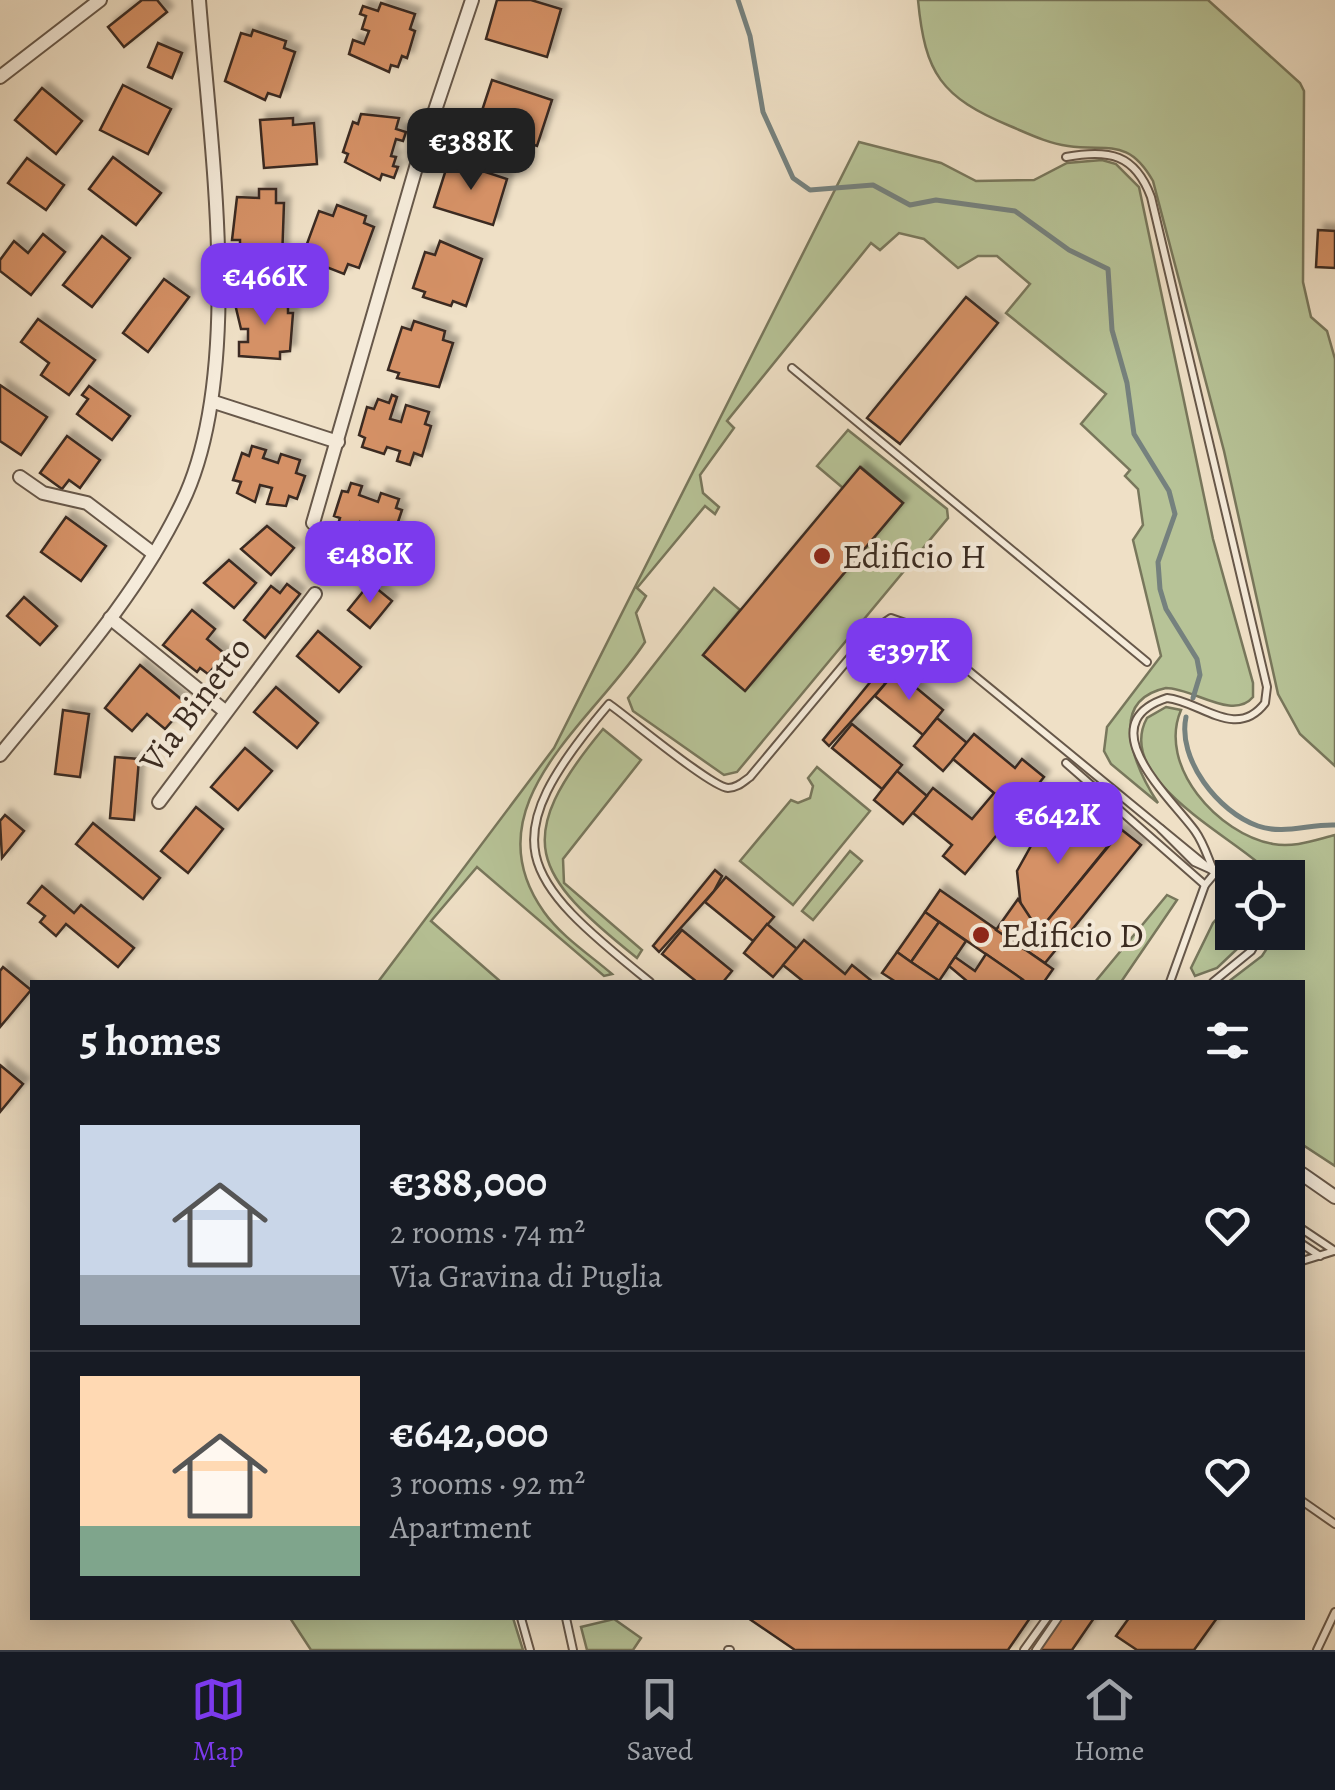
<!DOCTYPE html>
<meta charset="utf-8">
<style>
:root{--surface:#171b24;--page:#242831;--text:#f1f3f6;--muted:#9ea1a6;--line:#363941;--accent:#7c3aed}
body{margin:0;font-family:Alegreya,serif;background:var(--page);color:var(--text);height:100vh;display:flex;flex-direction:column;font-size:38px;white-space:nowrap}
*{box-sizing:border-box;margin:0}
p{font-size:32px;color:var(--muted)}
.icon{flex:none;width:55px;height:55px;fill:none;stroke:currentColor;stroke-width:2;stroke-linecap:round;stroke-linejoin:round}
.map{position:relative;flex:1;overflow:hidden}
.drawer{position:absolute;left:30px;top:980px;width:1275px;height:640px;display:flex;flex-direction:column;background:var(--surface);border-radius:0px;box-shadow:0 5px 25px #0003}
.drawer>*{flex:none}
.buttons{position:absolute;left:1215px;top:860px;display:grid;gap:20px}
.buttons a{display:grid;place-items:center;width:90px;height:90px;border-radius:0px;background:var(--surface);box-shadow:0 5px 25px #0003;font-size:50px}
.price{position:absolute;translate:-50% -85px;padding:0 22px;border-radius:20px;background:var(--accent);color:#fff;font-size:32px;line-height:65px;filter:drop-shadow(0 2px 5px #0008)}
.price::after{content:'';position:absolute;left:50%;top:60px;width:30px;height:22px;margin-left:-15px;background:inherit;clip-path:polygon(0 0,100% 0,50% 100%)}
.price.current{background:#222;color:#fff}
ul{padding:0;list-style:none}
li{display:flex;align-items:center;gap:30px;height:250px;padding:0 50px}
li+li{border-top:2px solid var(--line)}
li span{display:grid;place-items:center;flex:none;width:280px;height:200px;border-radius:0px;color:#555}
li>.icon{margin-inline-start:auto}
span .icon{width:120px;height:120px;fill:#fffc;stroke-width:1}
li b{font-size:42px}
h2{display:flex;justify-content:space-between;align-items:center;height:120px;padding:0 50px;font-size:42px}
.tabs{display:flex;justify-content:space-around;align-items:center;height:140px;border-top:2px solid var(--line);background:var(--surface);font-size:28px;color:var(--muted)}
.tabs a{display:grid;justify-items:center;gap:5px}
.tabs .current{color:var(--accent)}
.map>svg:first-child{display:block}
</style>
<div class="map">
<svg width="1335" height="1650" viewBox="0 0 1335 1650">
<defs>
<filter id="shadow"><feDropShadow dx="6" dy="-6" stdDeviation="2.5" flood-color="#0004"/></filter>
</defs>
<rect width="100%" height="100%" fill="#efe0c6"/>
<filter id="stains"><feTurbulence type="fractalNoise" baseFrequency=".002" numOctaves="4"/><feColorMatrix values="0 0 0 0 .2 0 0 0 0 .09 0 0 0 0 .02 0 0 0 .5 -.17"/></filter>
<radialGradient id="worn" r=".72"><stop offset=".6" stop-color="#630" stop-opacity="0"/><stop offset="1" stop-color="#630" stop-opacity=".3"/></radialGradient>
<g fill="#b7c397" stroke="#78775c" stroke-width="2.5">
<path d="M918 0H1208L1300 83 1304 91 1303 282 1311 317 1327 331 1335 359V766L1300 734 1278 694 1224 451 1153 181C1128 137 1108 152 1068 146 1047 143 1029 134 1010 126 941 97 925 74 918 0Z"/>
<path d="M859 142 941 163 976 181 1034 180 1067 163 1102 160 1116 164 1139 187 1213 539 1253 683V697C1233 721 1193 688 1166 688 1104 701 1137 771 1158 803L1111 764 1104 751 1107 727 1161 656 1133 540 1143 525 1138 489 1125 476 1130 470 1081 424 1106 394 1006 313 1030 284 997 256H978L958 268 924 239 899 233 880 250 871 243 727 421 734 428 700 475 703 493 719 507 715 514 705 506 637 588 646 596 636 613 645 642C594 721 468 806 544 912 561 936 590 955 612 974L604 976 477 867 431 921 501 982H378L554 748Z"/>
<path d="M848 430 947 509 948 518 737 772 724 775 633 711 628 698 714 588 740 610 703 655 746 690 903 503 861 467 843 488 817 466Z"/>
<path d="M1166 707 1181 710C1157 766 1218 834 1273 844 1294 848 1315 840 1335 835V1166L1303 1145 1302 982H1228L1262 956 1277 933 1288 932V878L1274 877C1243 841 1112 782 1147 718Z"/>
<path d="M603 729 641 760 563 859 564 883 642 950 637 958C532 874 511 840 603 729Z"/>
<path d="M817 767 870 811 793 905 740 861 791 800 798 803 810 798 813 786 808 778Z"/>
<path d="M850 851 862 861 813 920 802 911Z"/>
<path d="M1167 895 1177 900 1121 982H1095Z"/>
<path d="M1232 902V932L1254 933 1217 968 1195 976 1191 968 1213 923Z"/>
<path d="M290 1618H513L523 1650H311Z"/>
<path d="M614 1619 641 1638 633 1650H587L581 1627Z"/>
</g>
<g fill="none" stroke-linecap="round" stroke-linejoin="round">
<g stroke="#75817e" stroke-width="5">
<path d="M738 0 750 36 763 112 793 178 810 190 873 185 910 205 936 200 1015 211 1069 250 1108 269 1112 330 1127 383 1134 434 1169 491 1175 514 1158 562 1160 589 1166 609 1197 659 1200 675 1193 698"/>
<path d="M1186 717C1177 759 1218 812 1258 826 1283 835 1309 824 1335 825"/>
</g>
</g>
<g fill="#d59166" stroke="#3a2b21" stroke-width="2.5" filter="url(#shadow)">
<path d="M142 0H157L167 12 124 47 108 27Z"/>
<path d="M497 0H531L561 9 547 57 486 39Z"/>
<path d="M381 3 415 14 410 29 415 31 407 58 402 56 398 67 391 65 389 72 349 54 353 40 364 44 369 31 362 29 366 16 360 14 363 6 378 11Z"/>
<path d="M253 30 286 41 284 48 295 52 280 97 268 93 265 100 225 81 241 33 251 36Z"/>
<path d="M158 43 182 53 172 78 148 67Z"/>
<path d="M492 80 552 100 537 146 477 126Z"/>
<path d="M123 85 171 109 148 154 100 130Z"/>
<path d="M42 88 82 121 56 154 15 120Z"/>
<path d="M361 114 399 118 396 129 406 132 403 141 396 139 391 156 396 157 393 166 398 167 394 178 382 174 380 180 345 162 348 154 343 152 353 122 358 124Z"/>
<path d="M293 118V125L314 123 317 164 264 168 260 120Z"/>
<path d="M113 157 161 193 136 225 89 189Z"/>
<path d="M27 158 64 185 46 210 8 183Z"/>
<path d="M449 160 507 179 493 225 434 207Z"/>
<path d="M259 189H276V203H284L282 260H240V240H232L237 197 259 198Z"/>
<path d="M337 205 366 216 364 223 374 227 359 268 348 264 344 274 316 263 318 257 304 252 319 211 333 216Z"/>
<path d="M1318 230 1335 231V268L1316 267Z"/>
<path d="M43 234 65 252 31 295 0 271V260L14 241 28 253Z"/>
<path d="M102 236 130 258 92 307 63 285Z"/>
<path d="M440 241 482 259 466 306 453 301 451 306 423 297 425 292 413 288 425 252 435 255Z"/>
<path d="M164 279 189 297 148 352 123 333Z"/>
<path d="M277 297V302L288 301V313H293L290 351 280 352V359L239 356V342H248V329H241L235 304 251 303 250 298Z"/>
<path d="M966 297 998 323 900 444 867 418Z"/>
<path d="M38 319 95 360 69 395 41 375 49 363 21 342Z"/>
<path d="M414 321 445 331 443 340 453 343 439 387 397 378 399 373 388 370 402 327 411 330Z"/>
<path d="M0 385 47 417 21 455 0 441Z"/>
<path d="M89 386 130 416 112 440 77 414 88 399 82 395Z"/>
<path d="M392 395 397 397 390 419 401 422 406 405 429 412 425 424 431 426 422 456 414 453 410 465 397 461 400 451 387 447 384 454 362 447 365 438 359 435 367 407 374 409 378 399 389 403Z"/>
<path d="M67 436 100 460 80 488 69 480 62 489 40 473Z"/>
<path d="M252 446 266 450 263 458 278 463 281 454 300 460 296 473 305 476 297 499 289 496 286 506 267 504 272 488 260 485 255 502 237 493 241 482 233 480 242 453 249 456Z"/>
<path d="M860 467 903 503 745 691 703 655Z"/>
<path d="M351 483 362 486 359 495 378 502 381 493 399 499 396 508 402 510 393 537 388 535 385 542 364 541 369 525 360 522 355 538 337 527 340 518 334 516 342 491 348 492Z"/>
<path d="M66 517 106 546 81 581 41 552Z"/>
<path d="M267 526 294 548 271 575 241 549Z"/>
<path d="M229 560 256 583 234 608 204 583Z"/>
<path d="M370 583 392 601 370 628 348 610Z"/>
<path d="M287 584 300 594 265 638 244 620 271 586 280 593Z"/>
<path d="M24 597 57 626 40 645 7 616Z"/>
<path d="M192 610 215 629 207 639 225 654 208 674 200 668 197 672 163 645Z"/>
<path d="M318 631 361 667 339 692 297 656Z"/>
<path d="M885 664 892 670 884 685 829 746 823 740Z"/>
<path d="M140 665 187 704 165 729 147 714 132 731 105 708Z"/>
<path d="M896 671 943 710 923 735 875 696Z"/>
<path d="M276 687 318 723 297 748 254 712Z"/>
<path d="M63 710 89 714 80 777 55 774Z"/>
<path d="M937 718 967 743 943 771 914 746Z"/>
<path d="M852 724 902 765 882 789 832 748Z"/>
<path d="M974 734 1015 768 1022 759 1044 777 1011 818 1007 815 996 828 1000 831 965 874 943 856 952 845 913 813 933 788 972 819 994 793 953 759Z"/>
<path d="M245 748 272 771 238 810 211 787Z"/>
<path d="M115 757 139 759 134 820 110 818Z"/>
<path d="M897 771 927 796 903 824 874 800Z"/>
<path d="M196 807 223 829 188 873 161 851Z"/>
<path d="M5 815 24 831 2 858 0 821Z"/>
<path d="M1070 822 1090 823 1116 836 1039 931 1021 908 1017 871 1036 837Z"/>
<path d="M93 823 160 878 143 899 76 844Z"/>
<path d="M1122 830 1141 845 1045 963 1024 949Z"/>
<path d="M715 870 722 876 714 891 659 952 653 946Z"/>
<path d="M726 877 774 917 753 941 705 902Z"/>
<path d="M42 886 74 913 81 905 134 948 118 967 66 924 56 936 40 922 45 916 28 903Z"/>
<path d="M940 890 1053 969 1044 982H1026L925 912Z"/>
<path d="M1018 899 1039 931 1024 949 996 930Z"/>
<path d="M925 912 939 922 911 962 897 952Z"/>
<path d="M939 922 966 941 939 981 911 962Z"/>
<path d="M767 924 797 949 773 977 744 953Z"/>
<path d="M682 930 732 971 723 982H697L662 954Z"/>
<path d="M804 940 845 974 852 965 873 982H804L783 965Z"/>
<path d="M897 952 911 962 941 982H896L882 973Z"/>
<path d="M986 954 1022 979 1020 982H968L949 966 955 957 975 971Z"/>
<path d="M3 967 31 990 0 1027V971Z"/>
<path d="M0 1065 23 1084 0 1112Z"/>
<path d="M748 1618H1030L1008 1650H795Z"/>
<path d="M1061 1618H1094L1072 1650H1039Z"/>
<path d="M1129 1618H1217L1194 1650H1137L1116 1636Z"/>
</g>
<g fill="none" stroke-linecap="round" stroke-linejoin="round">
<defs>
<g id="service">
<path d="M1066 157C1109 149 1135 154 1151 197L1267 687 1265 703C1236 741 1200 701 1167 698 1087 724 1172 799 1195 831 1203 842 1207 855 1212 867"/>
<path d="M792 368 1147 662"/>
<path d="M1066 763 1205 885"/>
<path d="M1161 829 1194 862 1232 879"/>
<path d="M650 982C518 876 491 843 609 704 629 718 711 787 728 788 737 788 743 782 750 777L872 631 891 618 914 626 1215 873"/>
<path d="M1170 982 1205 885 1215 873"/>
<path d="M1213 982 1251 951 1262 932"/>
<path d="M1302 1229 1335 1251"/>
<path d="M1302 1244 1320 1256"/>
<path d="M1302 1261 1334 1251"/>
<path d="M1302 1501 1335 1524"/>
<path d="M521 1618 530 1650"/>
<path d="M566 1618 573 1650"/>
<path d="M728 1650H730"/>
<path d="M1024 1650 1047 1618"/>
<path d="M1036 1650 1058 1618"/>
<path d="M1317 1650 1335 1612"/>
</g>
<g id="minor">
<path d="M0 77 100 0"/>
<path d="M214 402 338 442"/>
<path d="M20 477 43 493 87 503 154 554"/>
<path d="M313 523 417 164 472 0"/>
<path d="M110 618 226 712"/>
<path d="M0 755C65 675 137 597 182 503 245 373 210 144 199 0"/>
<path d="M159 802 315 594"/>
<path d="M1302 1174 1335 1197"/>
</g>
</defs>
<use href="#service" stroke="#67584a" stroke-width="10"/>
<use href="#minor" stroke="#67584a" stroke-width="16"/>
<use href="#service" stroke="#f5ebda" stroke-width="6"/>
<use href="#minor" stroke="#f5ebda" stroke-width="12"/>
</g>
<g fill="#8f2418" stroke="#f5ebda" stroke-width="4">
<circle cx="822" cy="556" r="10"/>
<circle cx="981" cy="935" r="10"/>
</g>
<g text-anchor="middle" stroke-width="8" stroke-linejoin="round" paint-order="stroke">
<g font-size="35" fill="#3a2b21" stroke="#f5ebda" text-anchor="start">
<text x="842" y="568">Edificio H</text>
<text x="1001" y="947">Edificio D</text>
</g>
<g font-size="35" fill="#3a2b21" stroke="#f5ebda">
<text transform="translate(195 704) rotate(-53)" y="12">Via Binetto</text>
</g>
</g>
<rect width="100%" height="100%" filter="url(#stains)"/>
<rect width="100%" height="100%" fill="url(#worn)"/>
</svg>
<div class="buttons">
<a><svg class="icon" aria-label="locate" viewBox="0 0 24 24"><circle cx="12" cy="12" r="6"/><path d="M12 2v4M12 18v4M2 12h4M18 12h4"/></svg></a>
</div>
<b class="price current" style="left:471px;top:193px">€388K</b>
<b class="price" style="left:265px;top:328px">€466K</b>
<b class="price" style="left:370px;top:606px">€480K</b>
<b class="price" style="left:909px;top:703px">€397K</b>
<b class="price" style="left:1058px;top:867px">€642K</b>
<section class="drawer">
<h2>5 homes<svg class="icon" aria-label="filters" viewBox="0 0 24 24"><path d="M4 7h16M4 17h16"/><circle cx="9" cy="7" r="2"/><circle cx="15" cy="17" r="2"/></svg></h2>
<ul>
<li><span style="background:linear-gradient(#c9d6e8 75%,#9aa5b1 0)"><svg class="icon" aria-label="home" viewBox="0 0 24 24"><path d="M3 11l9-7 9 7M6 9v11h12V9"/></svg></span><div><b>€388,000</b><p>2 rooms · 74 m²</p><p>Via Gravina di Puglia</p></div><svg class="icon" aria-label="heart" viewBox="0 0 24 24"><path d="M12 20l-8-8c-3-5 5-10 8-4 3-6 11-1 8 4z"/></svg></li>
<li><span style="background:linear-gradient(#ffd9b3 75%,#7fa58c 0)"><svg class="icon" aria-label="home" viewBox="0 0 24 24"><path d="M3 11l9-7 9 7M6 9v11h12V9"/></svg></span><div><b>€642,000</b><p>3 rooms · 92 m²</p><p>Apartment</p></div><svg class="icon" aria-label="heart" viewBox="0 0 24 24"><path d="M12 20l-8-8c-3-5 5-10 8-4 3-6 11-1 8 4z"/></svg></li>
</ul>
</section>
</div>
<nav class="tabs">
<a class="current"><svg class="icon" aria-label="map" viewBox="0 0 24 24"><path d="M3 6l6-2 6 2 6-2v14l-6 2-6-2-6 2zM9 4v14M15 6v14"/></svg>Map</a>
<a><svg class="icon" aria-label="saved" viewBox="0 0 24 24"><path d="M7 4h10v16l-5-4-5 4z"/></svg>Saved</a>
<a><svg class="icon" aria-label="home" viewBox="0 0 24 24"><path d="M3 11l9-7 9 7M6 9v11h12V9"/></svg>Home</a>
</nav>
